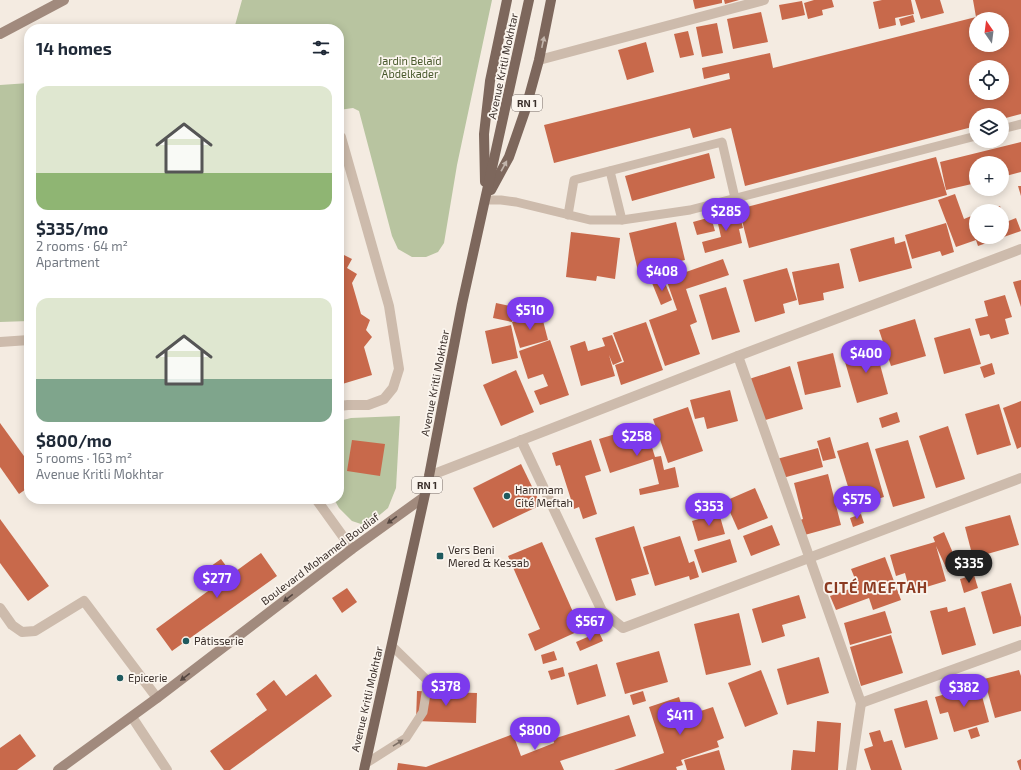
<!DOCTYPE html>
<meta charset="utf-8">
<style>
:root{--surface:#fff;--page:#f6f6f7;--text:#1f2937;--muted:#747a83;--accent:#7c3aed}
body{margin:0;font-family:"Exo 2",sans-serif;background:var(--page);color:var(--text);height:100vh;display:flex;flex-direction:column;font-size:15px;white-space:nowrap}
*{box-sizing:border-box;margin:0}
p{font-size:13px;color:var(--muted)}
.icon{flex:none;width:22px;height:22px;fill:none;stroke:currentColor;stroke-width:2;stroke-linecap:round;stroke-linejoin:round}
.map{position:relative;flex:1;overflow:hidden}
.side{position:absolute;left:24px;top:24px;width:320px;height:480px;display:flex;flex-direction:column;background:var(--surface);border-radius:16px;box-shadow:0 2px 10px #0003}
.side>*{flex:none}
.needle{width:26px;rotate:346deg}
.controls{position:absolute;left:969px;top:12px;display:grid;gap:8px}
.controls a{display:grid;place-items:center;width:40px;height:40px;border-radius:50%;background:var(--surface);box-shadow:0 2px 10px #0003;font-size:20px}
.price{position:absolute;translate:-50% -34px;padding:0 9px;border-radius:14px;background:var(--accent);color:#fff;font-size:13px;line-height:26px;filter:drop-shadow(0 1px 2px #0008)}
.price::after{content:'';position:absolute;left:50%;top:24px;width:12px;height:9px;margin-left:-6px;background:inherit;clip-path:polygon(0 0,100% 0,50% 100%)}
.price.active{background:#222;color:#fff}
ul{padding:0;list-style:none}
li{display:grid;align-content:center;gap:8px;height:212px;padding:0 12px}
li span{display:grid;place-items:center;height:124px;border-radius:12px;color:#555}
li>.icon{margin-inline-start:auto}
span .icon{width:72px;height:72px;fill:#fffc;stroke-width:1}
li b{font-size:17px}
h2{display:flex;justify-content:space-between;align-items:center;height:48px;padding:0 12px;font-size:17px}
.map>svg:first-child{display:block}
</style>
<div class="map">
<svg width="1021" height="770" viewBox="0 0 1021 770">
<rect width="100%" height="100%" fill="#f4ebe1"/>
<g fill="#b8c4a0">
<path d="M242 0H492L457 165 444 243 438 252 426 257H412L398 249 392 236 359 111 353 108 339 110V29H234Z"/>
<path d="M29 83V321L0 322V85Z"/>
<path d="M400 416 396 488 388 508 370 523 361 524 352 521 339 508 334 499H339V421L351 418Z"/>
</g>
<g fill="#c8694b" fill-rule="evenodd">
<path d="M693 0H722V3L695 9Z"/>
<path d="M724 0H739L725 4Z"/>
<path d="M814 0H832L834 7 822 10 823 15 808 19 804 3Z"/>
<path d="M882 0H911L914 14 895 18 896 25 879 29 873 2Z"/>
<path d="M915 0H940L944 13 921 19Z"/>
<path d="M973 0H1021V114L1002 119V115H976V126L745 186 731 128 693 138 690 128 554 163 544 125 730 79 729 73 704 79 702 68 770 53 773 68 976 17ZM976 19H1002V45H976ZM976 67H1002V93H976Z"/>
<path d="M802 1 805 15 782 20 779 5Z"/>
<path d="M761 12 768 42 733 49 727 19Z"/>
<path d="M913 15 915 22 901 26 899 19Z"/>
<path d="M717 23 723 53 702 57 696 27Z"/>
<path d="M688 31 694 55 680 58 674 34Z"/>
<path d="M646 42 654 72 627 80 618 50Z"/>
<path d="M1021 142V172L1002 177V163H976V183L946 190 940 162Z"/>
<path d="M709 153 715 178 632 201 625 176Z"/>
<path d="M936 157 947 195 749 248 739 209Z"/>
<path d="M1018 186H1021V196Z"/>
<path d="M955 194 964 219 976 214V237H1002V211L1006 222 1016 218 1021 231 978 246 976 240 956 247 938 200Z"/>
<path d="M1000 206 1002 211H986Z"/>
<path d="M738 209 743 228 739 229 742 243 705 253 702 242 721 237 716 215Z"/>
<path d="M711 217 715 231 697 235 693 222Z"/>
<path d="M676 222 685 260 638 271 629 233Z"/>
<path d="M946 223 954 252 942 256 940 251 912 259 905 235Z"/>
<path d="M571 232 620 238 615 279 597 276 596 281 566 277Z"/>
<path d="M894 237 895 244 905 241 912 268 859 282 850 249Z"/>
<path d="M339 240 344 255 352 259 347 268 357 274 352 283 361 314 370 320 366 330 372 337 364 347 372 375 339 385Z"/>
<path d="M723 259 729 275 686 289 697 322 690 325 700 354 665 366 649 320 677 310 666 279Z"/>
<path d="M839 263 844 288 823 293 824 300 799 305 792 272Z"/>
<path d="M787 268 797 300 783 304 785 313 755 322 743 280Z"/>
<path d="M663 278 672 300 661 305 652 283Z"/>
<path d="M1021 280V307L1013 282Z"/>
<path d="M726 287 740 332 712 340 699 295Z"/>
<path d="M1005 295 1012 317 1005 319 1009 334 991 339 989 334 980 336 975 319 988 316 984 301Z"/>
<path d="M496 303 515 307 512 322 493 318Z"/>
<path d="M541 313 548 340 520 348 512 322Z"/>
<path d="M915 319 926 356 891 366 879 330Z"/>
<path d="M646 322 663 370 621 385 615 365 624 362 613 333Z"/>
<path d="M511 325 518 358 492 364 485 331Z"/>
<path d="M970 328 981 364 944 374 934 338Z"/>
<path d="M612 335 622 361 613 365 609 355 615 376 581 386 570 346 585 341 588 351 605 346 602 338Z"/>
<path d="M550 340 569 395 540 405 534 391 548 386 543 374 528 379 519 351Z"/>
<path d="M875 346 888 394 857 403 843 355Z"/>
<path d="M833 353 841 387 805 395 797 362Z"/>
<path d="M992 363 995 374 984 378 980 367Z"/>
<path d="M790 366 803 409 762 421 749 379Z"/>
<path d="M516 370 534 412 501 426 483 385Z"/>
<path d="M730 390 738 421 707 429 704 417 695 419 690 400Z"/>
<path d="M1021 401V447L1017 449 1003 408Z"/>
<path d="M999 404 1011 445 977 455 965 414Z"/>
<path d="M688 407 703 451 668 463 653 419Z"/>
<path d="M897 412 900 422 882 428 879 418Z"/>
<path d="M0 423 29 463V487L19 494 0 467Z"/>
<path d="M645 425 655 457 661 456 664 470 675 467 679 487 640 495 639 489 659 484 653 459 610 473 599 439Z"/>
<path d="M948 426 965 479 936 488 919 436Z"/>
<path d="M830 437 836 458 823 461 817 441Z"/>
<path d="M352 440 385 444 380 476 347 471Z"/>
<path d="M591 440 601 471 585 476 597 514 583 519 579 507 574 509 560 465 556 466 552 453Z"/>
<path d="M908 440 925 498 893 507 875 449Z"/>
<path d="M868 442 884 497 854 506 837 451Z"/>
<path d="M818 448 823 467 779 479 773 460Z"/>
<path d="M521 464 541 505 493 528 473 488Z"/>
<path d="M828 474 841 525 801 536 797 521 803 519 794 483Z"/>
<path d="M755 488 768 518 738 530 725 501Z"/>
<path d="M719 513 725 534 698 541 692 521Z"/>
<path d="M861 514 864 523 853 527 850 518Z"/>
<path d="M1010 515 1019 545 973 558 965 527Z"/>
<path d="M0 519 49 586 28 601 0 563Z"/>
<path d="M772 525 780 545 751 556 743 536Z"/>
<path d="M634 526 649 574 631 579 636 595 616 601 595 538Z"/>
<path d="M944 532 959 567 948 572 936 546 946 581 910 592 905 573 896 576 890 555 935 542 933 537Z"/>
<path d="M680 536 689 563 694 561 699 577 690 580 689 576 655 586 643 547Z"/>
<path d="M730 539 737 562 702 573 694 550Z"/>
<path d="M542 542 581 630 535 651 528 634 540 629 508 556Z"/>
<path d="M261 553 277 576 172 651 156 629 215 586 204 571 221 559 232 574Z"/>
<path d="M885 557 901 600 873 610 869 598 836 610 830 596 858 586 851 569Z"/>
<path d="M974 575 978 588 964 593 960 579Z"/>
<path d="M1011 583 1021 617V626L993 634 981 592Z"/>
<path d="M347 588 357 602 342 613 332 598Z"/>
<path d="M799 595 806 618 782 625 785 636 762 643 752 609Z"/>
<path d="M947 607 948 612 965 607 976 645 942 655 930 611Z"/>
<path d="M885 611 892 633 850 645 844 623Z"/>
<path d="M739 613 751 665 706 675 694 624Z"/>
<path d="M599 632 603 641 580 651 576 642Z"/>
<path d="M891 635 903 673 861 686 850 647Z"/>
<path d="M554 651 557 660 543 664 541 655Z"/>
<path d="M659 651 668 682 625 694 616 663Z"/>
<path d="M819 657 829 693 787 705 777 669Z"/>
<path d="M597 664 606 696 577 705 568 673Z"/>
<path d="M563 667 565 676 551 680 548 671Z"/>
<path d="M761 670 778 714 745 727 728 683Z"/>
<path d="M1019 670 1021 676V711L995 718 984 679Z"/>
<path d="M316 674 332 696 230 770H224L210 751 267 710 256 694 274 680 286 696Z"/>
<path d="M979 685 989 722 954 732 948 712 940 714 935 697Z"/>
<path d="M417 691 477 693 476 723 416 721Z"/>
<path d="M643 691 646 701 633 705 630 695Z"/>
<path d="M679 697 685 716 713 707 724 738 717 741 719 747 681 760 683 765 676 767 677 770H614L664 753 649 707Z"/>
<path d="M927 700 938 739 905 748 894 709Z"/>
<path d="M629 715 636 736 560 761 564 770H397L398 763 426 767 513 734 521 756 554 743 553 739Z"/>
<path d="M817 721 841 723 838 770H791L793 750 815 752Z"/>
<path d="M977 727 980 736 971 739 968 730Z"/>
<path d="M880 730 884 742 892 740 902 770H871L864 749 873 746 869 733Z"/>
<path d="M20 734 36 756 17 770H0V748Z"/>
<path d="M719 750 725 770H687L684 760Z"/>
<path d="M1021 759V770H1020L1017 761Z"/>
</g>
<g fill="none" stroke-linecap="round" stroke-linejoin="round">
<g stroke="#cdbbac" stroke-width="9">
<path d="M1002 129 1021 124"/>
<path d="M610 171 622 220"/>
<path d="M485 200H501L516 202 590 220H622L690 210 976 136"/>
<path d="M568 215 574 180 722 142 735 198"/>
<path d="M365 764 406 738 423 712 428 681 392 646"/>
</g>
<g stroke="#cdbbac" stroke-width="10">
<path d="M539 60 764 0"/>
<path d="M339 138 341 137 389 306 399 369 393 388 384 399 368 405H348L339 406"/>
<path d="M0 342 29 340"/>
<path d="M738 356 861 703 851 770"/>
<path d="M521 440 602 611 623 628 1021 478"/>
<path d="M429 476 738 356 1021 249"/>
<path d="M316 499 352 549"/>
<path d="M0 608 12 625 22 632 35 631 84 601 157 698"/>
<path d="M861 703 1021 645"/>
<path d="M132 717 167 770"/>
</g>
<g stroke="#a18a7d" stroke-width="10">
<path d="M0 34 64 0"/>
<path d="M58 770 157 698 352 549 424 497"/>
</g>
<g stroke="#7d675c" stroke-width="10">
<path d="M485 182 484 134 490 81 507 0"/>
<path d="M491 190 509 157 525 111 539 60 551 0"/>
<path d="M364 770 429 476 462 304 529 0"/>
</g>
</g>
<defs><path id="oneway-solid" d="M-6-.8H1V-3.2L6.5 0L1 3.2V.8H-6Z"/></defs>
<g fill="#c2b5ac">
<use href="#oneway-solid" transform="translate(543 42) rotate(-78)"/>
<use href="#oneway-solid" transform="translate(504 166) rotate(-61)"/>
</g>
<g fill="#544640">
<use href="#oneway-solid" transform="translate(392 520) rotate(144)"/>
<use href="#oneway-solid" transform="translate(288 598) rotate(143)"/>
<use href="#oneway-solid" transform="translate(185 677) rotate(143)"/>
</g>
<use fill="#7d6f65" href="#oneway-solid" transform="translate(398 743) rotate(-32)"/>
<g fill="#1f5a5e" stroke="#fbf5ee" stroke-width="1.5">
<circle cx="507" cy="496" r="4"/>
<rect x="436" y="552" width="8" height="8" rx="2"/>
<circle cx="186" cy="641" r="4"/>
<circle cx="120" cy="678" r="4"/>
</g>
<g text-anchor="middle" stroke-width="3.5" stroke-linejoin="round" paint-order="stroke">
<g fill="#fbf5ee" stroke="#756b66" stroke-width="1">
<rect x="512" y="95" width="30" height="16" rx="3"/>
<rect x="412" y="477" width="30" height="16" rx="3"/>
</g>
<g font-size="10" font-weight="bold" fill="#3b302b">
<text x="527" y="107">RN 1</text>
<text x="427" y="489">RN 1</text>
</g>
<g font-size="11" fill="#4a5a2e" stroke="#fbf5ee">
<text x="410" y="65">Jardin Belaïd<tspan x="410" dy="13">Abdelkader</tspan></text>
</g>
<g font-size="11" fill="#3b302b" stroke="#fbf5ee">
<text transform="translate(503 66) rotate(-78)" y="4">Avenue Kritli Mokhtar</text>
<text transform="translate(435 383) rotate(-79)" y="4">Avenue Kritli Mokhtar</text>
<text transform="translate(320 559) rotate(-37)" y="4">Boulevard Mohamed Boudiaf</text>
<text transform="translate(367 699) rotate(-77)" y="4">Avenue Kritli Mokhtar</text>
</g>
<g font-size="11" fill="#3b302b" stroke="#fbf5ee" text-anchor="start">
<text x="515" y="494">Hammam<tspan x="515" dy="13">Cité Meftah</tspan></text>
<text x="448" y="554">Vers Beni<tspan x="448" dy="13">Mered &amp; Kessab</tspan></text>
<text x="194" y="645">Pâtisserie</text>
<text x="128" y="682">Epicerie</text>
</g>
<g font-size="15" font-weight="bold" letter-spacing="1" fill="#8c3b22" stroke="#fbf5ee">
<text x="876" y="593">CITÉ MEFTAH</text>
</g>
</g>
</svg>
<div class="controls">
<a><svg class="needle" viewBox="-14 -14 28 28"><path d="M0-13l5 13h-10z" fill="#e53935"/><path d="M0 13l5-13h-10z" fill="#747a83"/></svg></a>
<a><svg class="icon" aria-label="locate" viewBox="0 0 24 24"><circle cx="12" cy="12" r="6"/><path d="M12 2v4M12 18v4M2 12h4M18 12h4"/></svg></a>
<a><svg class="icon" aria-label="layers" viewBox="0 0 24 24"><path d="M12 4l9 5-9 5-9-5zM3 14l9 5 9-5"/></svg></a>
<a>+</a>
<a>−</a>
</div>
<b class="price" style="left:726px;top:232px">$285</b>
<b class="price" style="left:662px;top:292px">$408</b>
<b class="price" style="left:530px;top:331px">$510</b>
<b class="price" style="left:866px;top:374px">$400</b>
<b class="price" style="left:637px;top:457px">$258</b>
<b class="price" style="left:857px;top:520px">$575</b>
<b class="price" style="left:709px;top:527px">$353</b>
<b class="price active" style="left:969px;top:584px">$335</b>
<b class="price" style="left:217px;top:599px">$277</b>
<b class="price" style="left:590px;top:642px">$567</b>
<b class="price" style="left:446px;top:707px">$378</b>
<b class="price" style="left:964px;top:708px">$382</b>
<b class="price" style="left:680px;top:736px">$411</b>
<b class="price" style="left:535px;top:751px">$800</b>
<section class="side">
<h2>14 homes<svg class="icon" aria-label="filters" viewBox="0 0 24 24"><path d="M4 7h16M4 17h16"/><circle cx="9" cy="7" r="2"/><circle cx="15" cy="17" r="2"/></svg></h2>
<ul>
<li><span style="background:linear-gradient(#dfe7d0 70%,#8fb573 0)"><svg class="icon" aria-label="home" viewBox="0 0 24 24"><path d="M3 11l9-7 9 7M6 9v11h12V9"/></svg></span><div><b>$335/mo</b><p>2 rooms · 64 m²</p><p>Apartment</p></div></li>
<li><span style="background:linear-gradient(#dfe7d0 65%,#7fa58c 0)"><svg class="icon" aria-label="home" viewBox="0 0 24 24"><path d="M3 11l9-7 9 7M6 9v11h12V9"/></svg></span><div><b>$800/mo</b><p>5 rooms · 163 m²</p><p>Avenue Kritli Mokhtar</p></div></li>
</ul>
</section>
</div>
